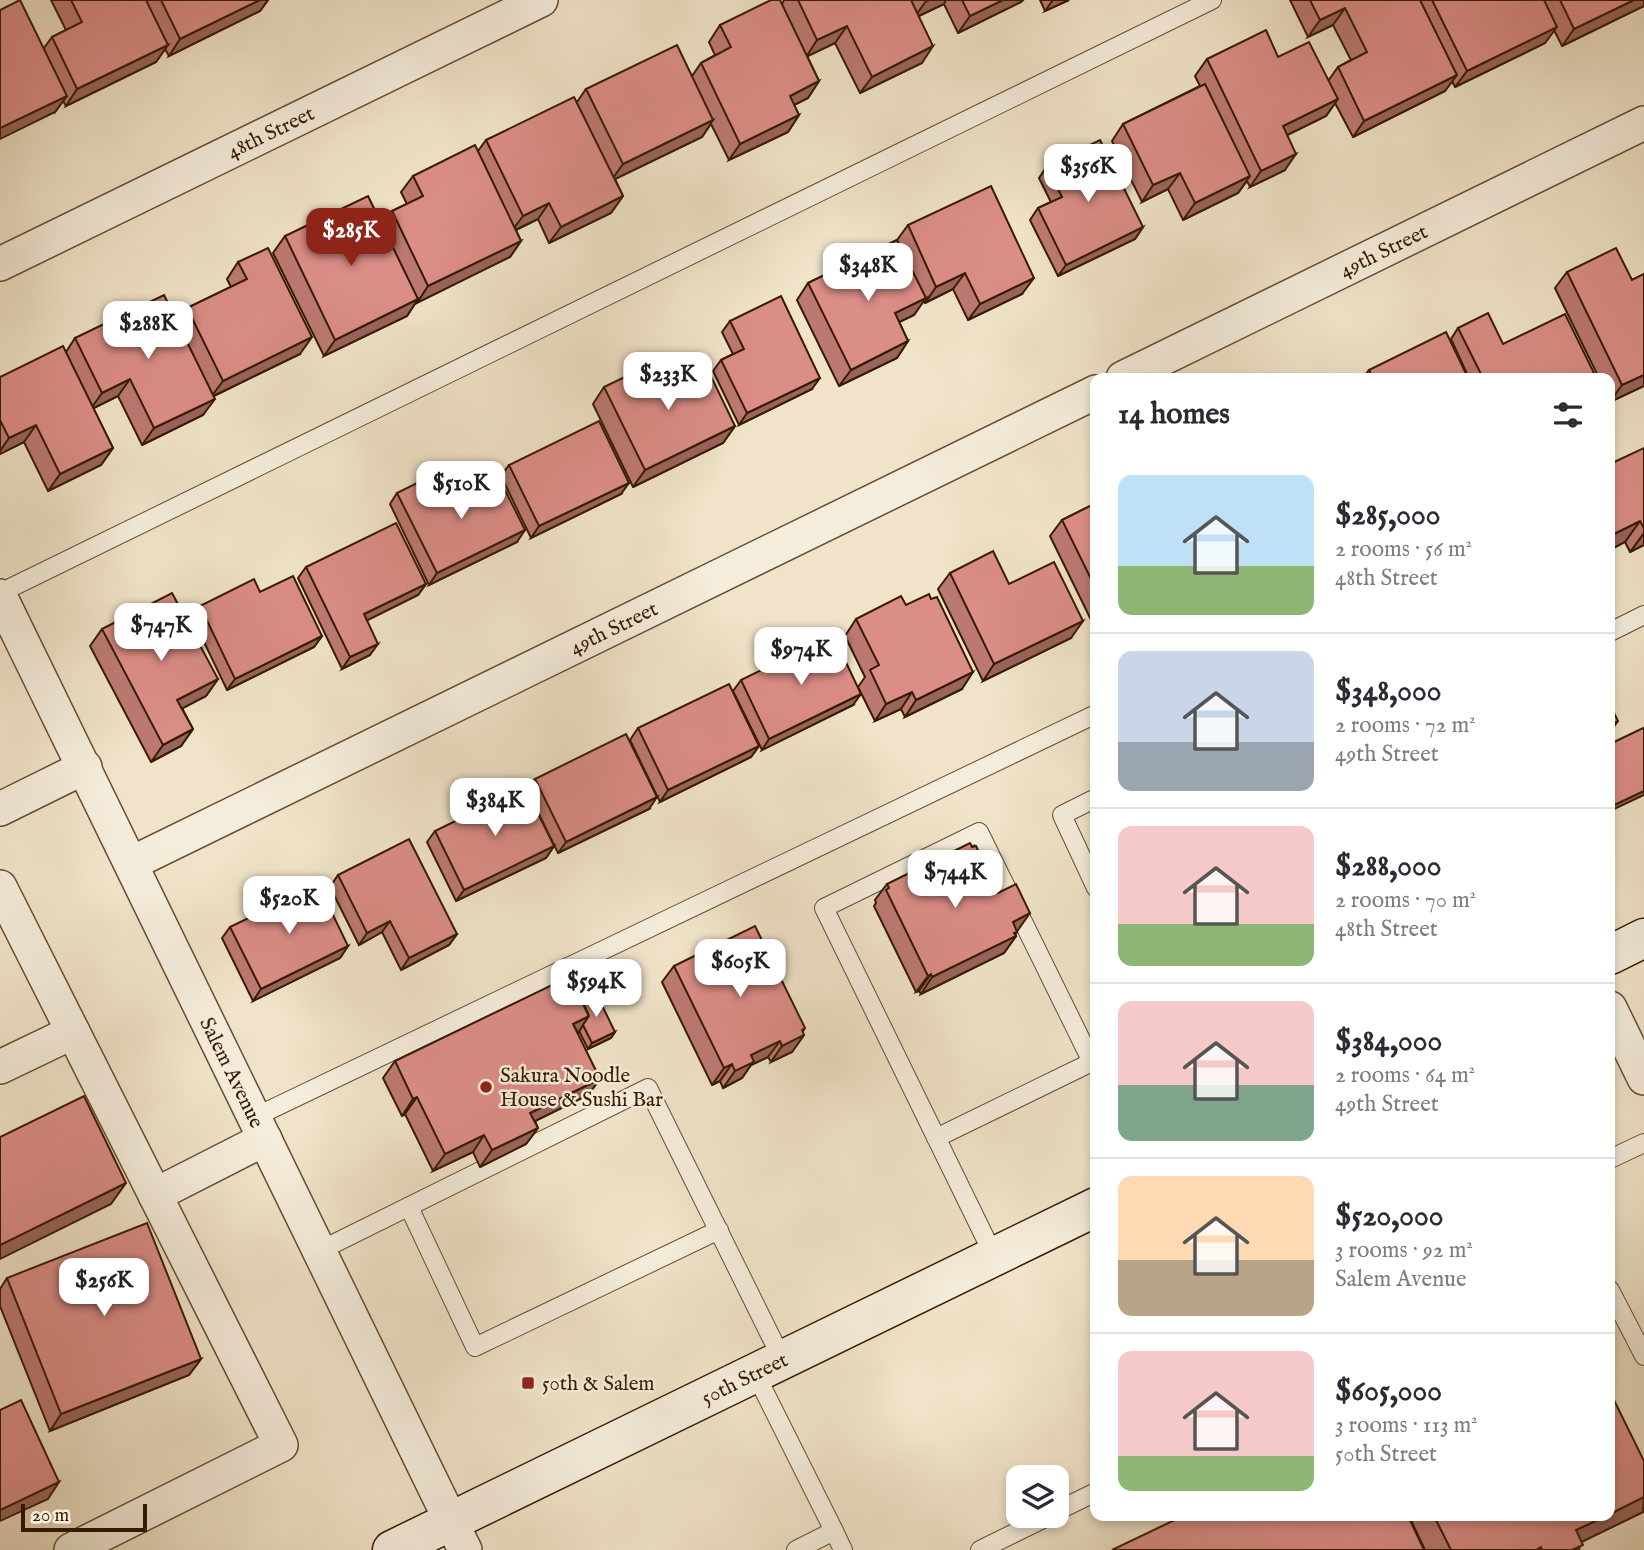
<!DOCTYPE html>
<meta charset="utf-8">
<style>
:root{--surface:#fff;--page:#f2f2f3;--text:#2b2b33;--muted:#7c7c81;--line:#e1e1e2;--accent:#8f2418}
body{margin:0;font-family:"IM FELL English",serif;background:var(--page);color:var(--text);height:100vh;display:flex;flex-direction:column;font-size:26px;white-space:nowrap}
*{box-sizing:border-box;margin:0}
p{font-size:23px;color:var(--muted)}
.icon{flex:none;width:38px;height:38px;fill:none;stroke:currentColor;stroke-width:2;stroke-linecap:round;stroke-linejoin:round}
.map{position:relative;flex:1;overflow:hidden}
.details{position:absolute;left:1090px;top:373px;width:525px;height:1148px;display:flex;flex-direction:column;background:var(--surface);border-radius:14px;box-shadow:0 4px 10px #0003}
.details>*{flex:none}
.tools{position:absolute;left:1006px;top:1465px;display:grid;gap:14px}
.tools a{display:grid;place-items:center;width:63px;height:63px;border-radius:14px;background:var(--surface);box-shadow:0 4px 10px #0003;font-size:35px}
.scale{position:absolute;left:21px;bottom:18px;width:126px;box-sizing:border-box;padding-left:7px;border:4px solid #371b01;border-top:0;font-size:19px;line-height:24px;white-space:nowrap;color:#371b01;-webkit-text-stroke:5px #f5eddc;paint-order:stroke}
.price{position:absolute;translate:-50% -60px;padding:0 16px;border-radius:14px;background:#fff;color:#222;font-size:23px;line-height:46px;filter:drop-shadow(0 2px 4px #0008)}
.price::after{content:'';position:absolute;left:50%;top:42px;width:21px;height:16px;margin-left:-10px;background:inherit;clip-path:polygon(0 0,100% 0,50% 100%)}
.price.on{background:var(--accent);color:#fff}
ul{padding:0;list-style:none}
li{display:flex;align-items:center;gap:21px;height:175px;padding:0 28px}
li+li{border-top:2px solid var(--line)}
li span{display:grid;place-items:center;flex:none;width:196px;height:140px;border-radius:14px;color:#555}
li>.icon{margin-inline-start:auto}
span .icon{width:84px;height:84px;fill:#fffc;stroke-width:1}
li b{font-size:30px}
h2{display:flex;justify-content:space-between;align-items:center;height:84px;padding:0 28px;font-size:30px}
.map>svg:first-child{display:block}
</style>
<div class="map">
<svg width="1644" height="1550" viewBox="0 0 1644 1550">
<rect width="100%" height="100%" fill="#f0e3c9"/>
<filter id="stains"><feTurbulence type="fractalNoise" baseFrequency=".00286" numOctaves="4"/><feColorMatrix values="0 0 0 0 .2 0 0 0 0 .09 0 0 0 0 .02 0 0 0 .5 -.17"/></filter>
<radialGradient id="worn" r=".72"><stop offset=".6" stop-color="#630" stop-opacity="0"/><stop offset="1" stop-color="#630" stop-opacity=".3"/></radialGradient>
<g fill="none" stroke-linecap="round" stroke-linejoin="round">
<defs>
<g id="lane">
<path d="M0 593 1212 0"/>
<path d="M1610 632 1644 615"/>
<path d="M1096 798 1062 815 1096 888"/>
<path d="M255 1117 1096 714"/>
<path d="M936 1138 1092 1062 979 832 824 908 994 1256"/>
<path d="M1610 1159 1644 1143"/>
<path d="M409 1207 475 1347 719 1230"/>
<path d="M319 1251 648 1088 782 1359"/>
<path d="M1610 1290 1644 1356"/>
<path d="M755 1373 834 1531 796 1550"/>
<path d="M1057 1511 1096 1492"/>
<path d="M834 1531 843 1550"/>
<path d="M980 1550 1049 1516"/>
</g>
<g id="street">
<path id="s1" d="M0 264 541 0"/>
<path id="s2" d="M1123 378 1644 123"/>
<path id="s3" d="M0 596 465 1550"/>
<path d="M0 809 85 767"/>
<path id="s4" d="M132 863 1096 392"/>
<path d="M0 887 281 1445 71 1550"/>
<path d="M1610 1008 1644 1078"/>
<path d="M0 1067 73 1032"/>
<path d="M155 1195 265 1139"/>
</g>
<g id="secondary">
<path d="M1610 955 1644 938"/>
<path id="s5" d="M392 1550 1096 1207"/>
</g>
</defs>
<use href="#lane" stroke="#654d33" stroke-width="20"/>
<use href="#street" stroke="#654d33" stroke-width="36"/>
<use href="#secondary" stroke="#371b01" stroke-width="41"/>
<use href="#lane" stroke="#f5eddc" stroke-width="18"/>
<use href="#street" stroke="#f5eddc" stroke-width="33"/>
<use href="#secondary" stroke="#f5eddc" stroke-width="38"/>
</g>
<g fill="#bc7974" stroke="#371b01" stroke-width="2">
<path d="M51 0H268L260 11 169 56 165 49 156 62 66 106 63 101 55 112 44 48 52 37 66 30Z"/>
<path d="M784 0H1023L1021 2 958 33 944 4 919 16 922 63 860 93 835 43 807 56 819 81 808 98 794 105 799 115 788 132 729 160 711 124 702 137 615 179 623 196 611 213 549 243 538 219 516 230 521 241 510 257 416 302 407 316 324 356 273 253 285 236 382 225 392 211 407 204 401 192 413 176 478 151 486 140 577 102 586 89 692 76 701 63 715 55 709 42 720 25 782 4Z"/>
<path d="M1040 0H1069L1045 11Z"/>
<path d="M1290 0H1644V6L1562 46 1554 30 1545 43 1455 87 1452 81 1445 91 1353 137 1335 103 1326 116 1287 135 1285 170 1250 187 1247 181 1238 193 1183 220 1168 189 1142 202 1112 141 1123 124 1200 86 1195 76 1207 59 1278 57 1328 81 1338 67 1351 60 1333 25 1308 37Z"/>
<path d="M1047 166 1143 227 1135 239 1058 276 1030 220 1038 208 1051 202 1039 178Z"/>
<path d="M908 225 1022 294 968 320 953 289 925 303 923 301 914 315 899 322 908 341 897 358 839 386 797 300 808 283 897 240Z"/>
<path d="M238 262 300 354 214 396 203 415 142 445 118 396 93 408 113 448 101 465 48 491 24 442 0 454V377L66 352 75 338 177 322 187 308 231 287 227 279Z"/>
<path d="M1567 272 1632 280 1644 274V386L1610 402V378H1599L1555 288Z"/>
<path d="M730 321 812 389 739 425 713 371 721 360 733 354 722 332Z"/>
<path d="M1458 328 1503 344 1591 378H1469L1451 339Z"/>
<path d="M1369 370 1468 378H1363Z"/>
<path d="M677 385 735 426 723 443 633 487 593 404 604 387Z"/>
<path d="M1644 448V545L1630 552 1625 542Z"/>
<path d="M509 465 621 494 531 538 501 476Z"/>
<path d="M397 493 438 505 517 542 429 585 390 504Z"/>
<path d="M1096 503V630L1050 536 1062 520Z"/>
<path d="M306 567 426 584 418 595 367 620 370 655 342 669 298 578Z"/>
<path d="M950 573 1009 584 1071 638 983 681 938 589Z"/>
<path d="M260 592 322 636 314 647 227 690 192 617 200 606Z"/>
<path d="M906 605 962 689 905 717 901 709 875 721 858 687 865 677 845 636 856 619Z"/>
<path d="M102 629 218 679 206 696 182 708 193 729 181 746 151 762 90 646Z"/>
<path d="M741 680 853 705 762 750 733 691Z"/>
<path d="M638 728 759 746 751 757 660 802 630 740Z"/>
<path d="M535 779 649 809 558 853 527 790Z"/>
<path d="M435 831 554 846 546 858 456 901 427 842Z"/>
<path d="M338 875 457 934 449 945 401 970 382 932 359 945 330 887Z"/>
<path d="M887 884 998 893 1018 930 1015 935 1016 936 1004 953 921 994 919 991 916 992 874 906 876 903 875 900Z"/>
<path d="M230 927 348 946 340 958 253 1001 222 938Z"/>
<path d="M674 966 802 1032 804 1035 792 1052 771 1062 768 1057 751 1065 742 1078 723 1088 720 1081 712 1085 662 982Z"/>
<path d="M581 998 615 1032 611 1038 588 1049 579 1031 577 1033 600 1079 588 1095 535 1121 538 1128 526 1144 480 1167 473 1152 433 1171 405 1114 402 1116 383 1078 395 1061 562 1002Z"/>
<path d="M7 1278 201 1359 189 1375 50 1431 0 1306V1289Z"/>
<path d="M1643 1512 1581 1542 1579 1550H1425L1409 1516H1610Z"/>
</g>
<g fill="#99635e" stroke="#371b01" stroke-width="2">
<path d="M260 0H268L260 11 169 56 180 39Z"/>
<path d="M929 0H946L944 4 914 18 926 1Z"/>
<path d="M1003 0H1023L1021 2 958 33 970 16Z"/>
<path d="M1053 0H1069L1045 11Z"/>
<path d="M1634 0H1644V6L1562 46 1574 29Z"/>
<path d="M1345 8 1333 25 1308 37 1320 20Z"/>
<path d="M847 26 835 43 806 57 817 40Z"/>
<path d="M1557 27 1545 43 1455 87 1467 71Z"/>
<path d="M168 45 156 62 66 106 77 89Z"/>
<path d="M933 46 922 63 860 93 872 77Z"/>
<path d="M1457 75 1445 91 1353 137 1364 121Z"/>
<path d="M819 81 808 98 778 113 790 96Z"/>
<path d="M67 96 55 112 0 139V128Z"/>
<path d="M1338 99 1326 116 1271 143 1283 126Z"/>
<path d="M799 115 788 132 729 160 740 144Z"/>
<path d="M713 120 702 137 611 181 623 164Z"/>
<path d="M1296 154 1285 170 1250 187 1261 171Z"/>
<path d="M1180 173 1168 189 1142 202 1153 185Z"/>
<path d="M1250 176 1238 193 1183 220 1195 203Z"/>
<path d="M623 196 611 213 549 243 561 227Z"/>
<path d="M549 203 538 219 511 232 523 216Z"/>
<path d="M1143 227 1135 239 1058 276 1066 265Z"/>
<path d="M521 241 510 257 417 303 428 286Z"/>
<path d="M965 273 953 289 925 303 936 287Z"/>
<path d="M1034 278 1022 294 968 320 980 304Z"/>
<path d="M926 298 914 315 883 330 895 313Z"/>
<path d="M418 299 407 316 324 356 335 340Z"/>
<path d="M312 337 300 354 211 397 223 381Z"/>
<path d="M908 341 897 358 839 386 851 370Z"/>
<path d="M1644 375V386L1610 402 1622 385Z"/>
<path d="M820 378 812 389 739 425 747 413Z"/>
<path d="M130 379 118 396 90 410 102 393Z"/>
<path d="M215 399 203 415 142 445 154 428Z"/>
<path d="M36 425 24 442 0 454V451L9 438Z"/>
<path d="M735 426 723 443 633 487 645 470Z"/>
<path d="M113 448 101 465 48 491 60 474Z"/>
<path d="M629 483 621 494 531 538 539 526Z"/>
<path d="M1640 521 1625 542 1610 550V536Z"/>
<path d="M525 530 517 542 429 585 437 573Z"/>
<path d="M1644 533V545L1630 552Z"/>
<path d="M426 584 418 595 356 626 364 614Z"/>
<path d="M1083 621 1071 638 983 681 994 664Z"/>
<path d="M322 636 314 647 227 690 235 679Z"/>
<path d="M378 644 370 655 342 669 350 657Z"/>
<path d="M973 672 962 689 905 717 916 700Z"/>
<path d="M218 679 206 696 166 717 177 700Z"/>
<path d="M912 692 901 709 875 721 886 704Z"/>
<path d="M861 694 853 705 762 750 769 739Z"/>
<path d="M1618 721 1610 732V725Z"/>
<path d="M193 729 181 746 151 762 163 745Z"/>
<path d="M759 746 751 757 660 802 668 790Z"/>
<path d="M1644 791V795L1610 811V807Z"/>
<path d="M657 797 649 809 558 853 566 842Z"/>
<path d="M554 846 546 858 456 901 464 890Z"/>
<path d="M1030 913 1018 930 1001 938 1013 922Z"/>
<path d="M390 921 382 932 359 945 367 933Z"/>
<path d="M1017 932 1013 938 1016 936 1004 953 921 994 932 977Z"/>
<path d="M457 934 449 945 401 970 409 958Z"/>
<path d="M348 946 340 958 253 1001 261 989Z"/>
<path d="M931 974 919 991 916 992 928 976Z"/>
<path d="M589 1016 578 1033 573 1024Z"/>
<path d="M805 1028 799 1038 804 1035 792 1052 771 1062 782 1046Z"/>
<path d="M615 1032 611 1038 588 1049 592 1043Z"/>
<path d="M780 1041 768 1057 751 1065 742 1078 723 1088 735 1071 751 1055Z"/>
<path d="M732 1064 720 1081 712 1085 724 1068Z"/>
<path d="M600 1079 588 1095 519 1129 530 1113Z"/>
<path d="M417 1097 405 1114 402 1116 413 1099Z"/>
<path d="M538 1128 526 1144 480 1167 492 1150Z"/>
<path d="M484 1135 473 1152 433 1171 445 1154Z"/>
<path d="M126 1183 111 1204 0 1259V1245Z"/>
<path d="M201 1359 189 1375 50 1431 61 1414Z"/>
<path d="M59 1482 48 1499 0 1521V1510Z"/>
<path d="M1644 1497 1643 1512 1565 1550 1576 1530 1606 1516H1610V1514Z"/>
</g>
<g fill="#db8d87" stroke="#371b01" stroke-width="2">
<path d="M20 0 67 96 0 128V10Z"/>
<path d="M71 0H146L168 45 77 89 52 37 82 22Z"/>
<path d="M161 0H260L180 39Z"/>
<path d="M771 0H780L819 81 790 96 799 115 740 144 701 63 731 47 720 25Z"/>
<path d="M798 0H911L933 46 872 77 847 26 817 40Z"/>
<path d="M962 0H1003L970 16Z"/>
<path d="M1310 0H1420L1457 75 1364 121 1338 67 1367 52 1345 8 1320 20Z"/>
<path d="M1432 0H1544L1557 27 1467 71Z"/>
<path d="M1560 0H1634L1574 29Z"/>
<path d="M1266 30 1278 57 1309 42 1338 99 1283 126 1296 154 1261 171 1207 59Z"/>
<path d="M677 45 713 120 623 164 586 89Z"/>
<path d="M1205 84 1250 176 1195 203 1180 173 1153 185 1123 124Z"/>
<path d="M574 97 623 196 561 227 549 203 523 216 486 140Z"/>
<path d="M1100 140 1143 227 1066 265 1038 208 1062 197 1047 166Z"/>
<path d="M475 145 521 241 428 286 392 211 423 196 413 176Z"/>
<path d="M991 186 1034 278 980 304 965 273 936 287 908 225Z"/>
<path d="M368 196 418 299 335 340 285 236Z"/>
<path d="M897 240 926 298 895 313 908 341 851 370 808 283Z"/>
<path d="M268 248 312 337 223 381 187 308 247 279 238 262Z"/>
<path d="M1616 248 1632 280 1644 274V375L1622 385 1567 272Z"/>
<path d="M164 295 215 399 154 428 130 379 102 393 75 338Z"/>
<path d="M781 296 820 378 747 413 721 360 744 349 730 321Z"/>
<path d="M1488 313 1503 344 1565 314 1594 373 1584 378H1483L1458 328Z"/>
<path d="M1446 332 1468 378H1373L1369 370Z"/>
<path d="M63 346 113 448 60 474 36 425 9 438 0 420V377Z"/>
<path d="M664 358 677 385 708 370 735 426 645 470 604 387Z"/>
<path d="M599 421 629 483 539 526 509 465Z"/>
<path d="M1644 448V528L1640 521 1610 536V464Z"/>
<path d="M498 476 525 530 437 573 397 493 425 479 438 505Z"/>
<path d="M1096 503V589L1062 520Z"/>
<path d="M396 523 426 584 364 614 378 644 350 657 306 567Z"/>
<path d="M993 551 1009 584 1054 562 1083 621 994 664 950 573Z"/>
<path d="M293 576 322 636 235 679 200 606 254 579 260 592Z"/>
<path d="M172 593 218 679 177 700 193 729 163 745 102 629Z"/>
<path d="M929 594 931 599 937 597 973 672 916 700 912 692 886 704 870 670 879 665 856 619 901 596 906 605Z"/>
<path d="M833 635 861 694 769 739 741 680Z"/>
<path d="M729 684 759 746 668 790 638 728Z"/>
<path d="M1610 705 1618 721 1610 725Z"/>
<path d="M1643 728 1644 730V791L1610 807V744Z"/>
<path d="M626 734 657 797 566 842 535 779Z"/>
<path d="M525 787 554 846 464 890 435 831Z"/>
<path d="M409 839 457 934 409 958 390 921 367 933 338 875Z"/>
<path d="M970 843 972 847 976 846 998 893 1016 884 1030 913 1013 922 1017 932 1014 933 1016 936 932 977 931 974 928 976 886 890 889 888 887 884Z"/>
<path d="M318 884 348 946 261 989 230 927Z"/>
<path d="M755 926 805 1028 802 1030 804 1035 782 1046 780 1041 751 1055 754 1062 735 1071 732 1064 724 1068 674 966Z"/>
<path d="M554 984 562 1002 578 994 589 1016 573 1024 600 1079 530 1113 538 1128 492 1150 484 1135 445 1154 417 1097 413 1099 395 1061Z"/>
<path d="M595 991 615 1032 592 1043 583 1025 589 1016 581 998Z"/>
<path d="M84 1096 126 1183 0 1245V1137Z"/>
<path d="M147 1223 201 1359 61 1414 7 1278Z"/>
<path d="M1610 1394H1611L1644 1461V1497L1610 1514Z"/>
<path d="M21 1400 59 1482 0 1510V1410Z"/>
<path d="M1183 1516H1408L1424 1550H1112Z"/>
<path d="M1434 1516H1606L1576 1530 1583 1545 1572 1550H1542L1541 1547 1536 1550H1451Z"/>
</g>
<g fill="#8f2418" stroke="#f5eddc" stroke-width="2.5">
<circle cx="486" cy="1087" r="7"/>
<rect x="521" y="1376" width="14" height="14" rx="3.5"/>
</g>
<g text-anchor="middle" stroke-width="5" stroke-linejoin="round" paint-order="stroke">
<g font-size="21" fill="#371b01" stroke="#f5eddc">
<text dy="7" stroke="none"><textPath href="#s1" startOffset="301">48th Street</textPath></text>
<text dy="7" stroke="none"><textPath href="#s2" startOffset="290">49th Street</textPath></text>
<text dy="7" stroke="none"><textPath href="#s4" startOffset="536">49th Street</textPath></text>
<text dy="7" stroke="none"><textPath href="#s3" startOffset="530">Salem Avenue</textPath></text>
<text dy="7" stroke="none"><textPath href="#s5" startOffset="392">50th Street</textPath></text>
</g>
<g font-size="21" fill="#371b01" stroke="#f5eddc" text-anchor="start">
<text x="500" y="1082">Sakura Noodle<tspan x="500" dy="24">House &amp; Sushi Bar</tspan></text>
<text x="542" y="1390">50th &amp; Salem</text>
</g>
</g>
<rect width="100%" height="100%" filter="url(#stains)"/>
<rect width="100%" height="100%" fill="url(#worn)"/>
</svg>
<div class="tools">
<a><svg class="icon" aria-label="layers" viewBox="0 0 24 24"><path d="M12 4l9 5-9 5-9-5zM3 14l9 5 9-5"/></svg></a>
</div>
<div class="scale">20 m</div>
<b class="price" style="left:1088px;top:204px">$356K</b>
<b class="price on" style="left:351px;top:268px">$285K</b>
<b class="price" style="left:868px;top:303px">$348K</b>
<b class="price" style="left:148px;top:361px">$288K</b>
<b class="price" style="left:668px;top:412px">$233K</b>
<b class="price" style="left:461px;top:521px">$510K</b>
<b class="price" style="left:161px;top:663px">$747K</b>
<b class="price" style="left:801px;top:687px">$974K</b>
<b class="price" style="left:495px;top:838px">$384K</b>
<b class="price" style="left:955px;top:910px">$744K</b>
<b class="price" style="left:289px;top:936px">$520K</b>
<b class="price" style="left:740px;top:999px">$605K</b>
<b class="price" style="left:596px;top:1019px">$594K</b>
<b class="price" style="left:104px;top:1318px">$256K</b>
<section class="details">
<h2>14 homes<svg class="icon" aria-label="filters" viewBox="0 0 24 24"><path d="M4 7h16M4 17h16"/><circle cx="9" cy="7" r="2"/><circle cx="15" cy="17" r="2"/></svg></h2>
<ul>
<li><span style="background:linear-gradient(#bfe0f5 65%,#8fb573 0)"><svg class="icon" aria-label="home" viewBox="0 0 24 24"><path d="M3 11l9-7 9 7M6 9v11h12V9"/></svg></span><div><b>$285,000</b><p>2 rooms · 56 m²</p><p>48th Street</p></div></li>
<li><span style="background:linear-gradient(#c9d6e8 65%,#9aa5b1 0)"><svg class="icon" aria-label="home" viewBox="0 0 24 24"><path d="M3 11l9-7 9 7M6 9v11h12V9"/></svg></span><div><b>$348,000</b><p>2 rooms · 72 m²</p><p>49th Street</p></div></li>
<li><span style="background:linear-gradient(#f6c9c9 70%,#8fb573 0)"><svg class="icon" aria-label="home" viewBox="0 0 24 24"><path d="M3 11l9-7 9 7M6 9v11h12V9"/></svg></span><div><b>$288,000</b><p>2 rooms · 70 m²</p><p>48th Street</p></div></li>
<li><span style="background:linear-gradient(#f6c9c9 60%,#7fa58c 0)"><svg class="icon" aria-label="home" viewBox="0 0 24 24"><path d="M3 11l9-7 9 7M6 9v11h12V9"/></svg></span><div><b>$384,000</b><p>2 rooms · 64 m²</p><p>49th Street</p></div></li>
<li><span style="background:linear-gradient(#ffd9b3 60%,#b9a48a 0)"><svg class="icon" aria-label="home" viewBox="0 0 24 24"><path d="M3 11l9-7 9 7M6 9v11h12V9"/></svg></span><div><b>$520,000</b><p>3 rooms · 92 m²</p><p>Salem Avenue</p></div></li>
<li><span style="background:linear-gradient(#f6c9c9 75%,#8fb573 0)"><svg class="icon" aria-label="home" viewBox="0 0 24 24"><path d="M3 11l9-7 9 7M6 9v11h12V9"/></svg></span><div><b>$605,000</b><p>3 rooms · 113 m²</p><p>50th Street</p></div></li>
</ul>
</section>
</div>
